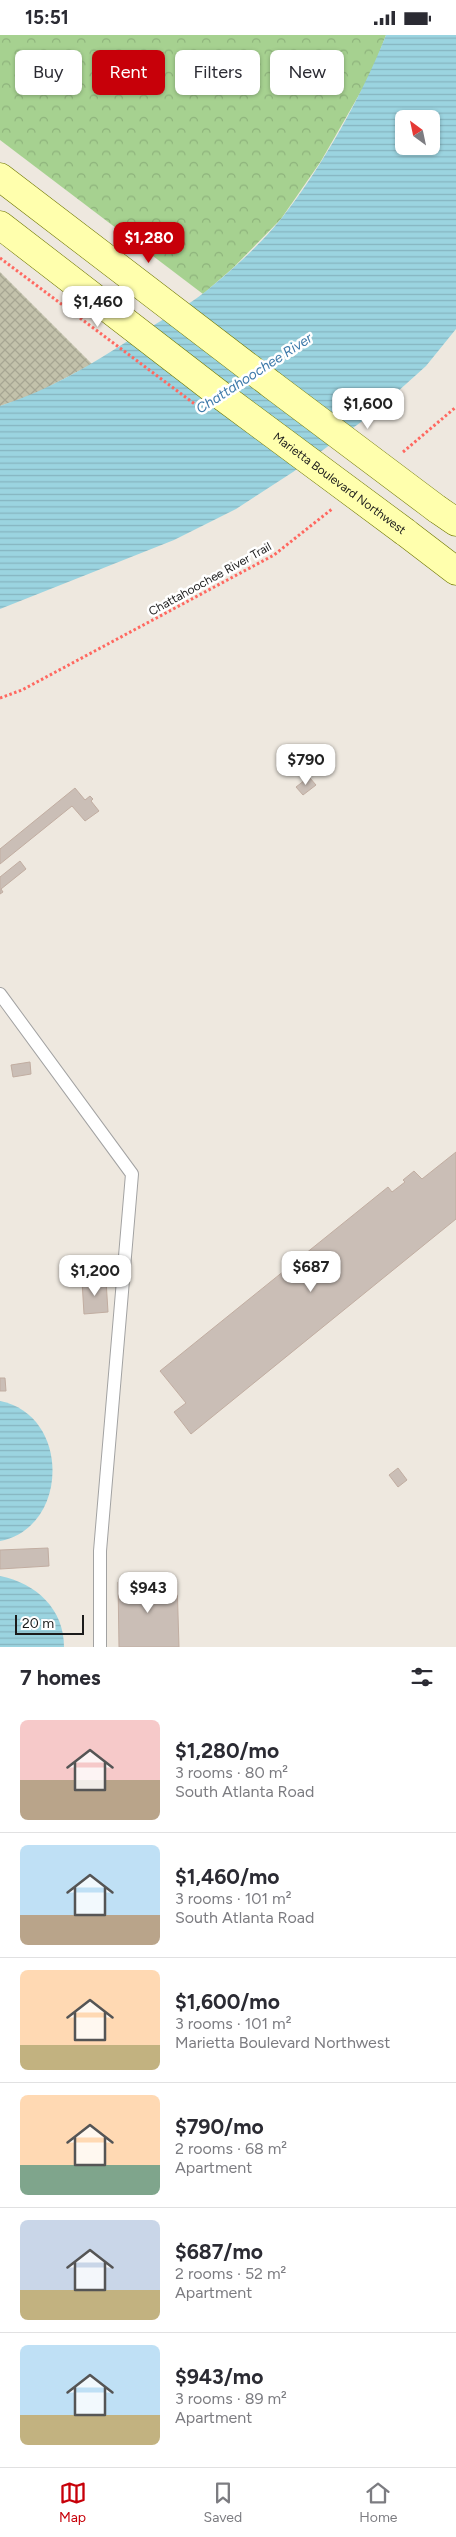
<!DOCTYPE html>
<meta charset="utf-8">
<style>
:root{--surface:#fff;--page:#f2f2f3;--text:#2b2b33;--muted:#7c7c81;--line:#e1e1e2;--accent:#c70009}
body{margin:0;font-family:Figtree,sans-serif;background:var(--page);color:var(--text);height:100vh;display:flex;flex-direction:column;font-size:19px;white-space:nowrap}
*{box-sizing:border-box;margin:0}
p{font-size:16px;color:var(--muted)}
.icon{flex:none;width:28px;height:28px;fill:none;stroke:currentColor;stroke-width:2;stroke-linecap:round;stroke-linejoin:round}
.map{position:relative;height:1612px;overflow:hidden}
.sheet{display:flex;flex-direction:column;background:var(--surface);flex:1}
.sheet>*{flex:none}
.top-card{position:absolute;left:15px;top:15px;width:426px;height:45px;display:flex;gap:10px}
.needle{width:32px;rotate:327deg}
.controls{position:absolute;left:395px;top:75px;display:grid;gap:10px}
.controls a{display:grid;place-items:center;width:45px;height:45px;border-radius:8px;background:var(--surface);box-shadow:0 1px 4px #0004;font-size:25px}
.scale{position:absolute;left:15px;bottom:12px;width:69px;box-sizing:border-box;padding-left:5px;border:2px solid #1b1b1b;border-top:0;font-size:14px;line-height:18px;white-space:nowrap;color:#1b1b1b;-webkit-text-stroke:4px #fff;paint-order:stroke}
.price{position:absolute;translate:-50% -42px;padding:0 11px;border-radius:10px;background:#fff;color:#222;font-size:16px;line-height:32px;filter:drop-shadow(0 1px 2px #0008)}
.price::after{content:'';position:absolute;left:50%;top:30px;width:15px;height:11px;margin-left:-8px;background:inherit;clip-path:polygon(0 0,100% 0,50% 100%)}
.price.on{background:var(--accent);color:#fff}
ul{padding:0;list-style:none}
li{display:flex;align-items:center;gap:15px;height:125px;padding:0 20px}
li+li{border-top:1px solid var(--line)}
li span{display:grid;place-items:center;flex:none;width:140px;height:100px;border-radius:8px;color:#555}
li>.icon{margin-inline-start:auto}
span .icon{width:60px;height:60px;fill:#fffc;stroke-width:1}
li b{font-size:21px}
h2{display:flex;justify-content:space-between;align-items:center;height:60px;padding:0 20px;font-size:21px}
.pill{padding:0 18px;border-radius:8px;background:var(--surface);box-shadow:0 1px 4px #0004;font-size:18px;line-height:45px}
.pill.on{background:var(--accent);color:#fff}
.status{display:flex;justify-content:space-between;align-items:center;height:35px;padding:0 25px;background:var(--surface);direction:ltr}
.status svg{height:14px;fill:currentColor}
.tabs{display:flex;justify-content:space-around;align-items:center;height:70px;border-top:1px solid var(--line);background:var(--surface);font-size:14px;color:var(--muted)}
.tabs a{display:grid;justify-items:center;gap:2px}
.tabs .on{color:var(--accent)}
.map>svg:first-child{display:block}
</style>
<div class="status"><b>15:51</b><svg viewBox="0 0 49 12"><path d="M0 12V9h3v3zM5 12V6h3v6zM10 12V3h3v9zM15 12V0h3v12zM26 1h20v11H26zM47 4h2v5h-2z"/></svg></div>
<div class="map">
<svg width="456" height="1612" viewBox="0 0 456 1612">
<defs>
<pattern id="construction-cross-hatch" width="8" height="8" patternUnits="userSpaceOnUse" patternTransform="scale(1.25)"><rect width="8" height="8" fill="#c3c2ab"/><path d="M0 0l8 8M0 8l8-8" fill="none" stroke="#a7a693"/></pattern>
<pattern id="forest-crowns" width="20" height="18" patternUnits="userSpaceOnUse" patternTransform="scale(1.25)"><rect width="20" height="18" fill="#a6d190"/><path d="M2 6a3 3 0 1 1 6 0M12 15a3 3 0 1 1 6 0" fill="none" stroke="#8eb37c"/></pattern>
<pattern id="water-rules" width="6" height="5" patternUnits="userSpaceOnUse" patternTransform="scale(1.25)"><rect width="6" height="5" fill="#9bd4e0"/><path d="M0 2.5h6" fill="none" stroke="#85b5c0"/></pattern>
</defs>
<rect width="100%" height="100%" fill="#eee8df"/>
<path fill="url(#construction-cross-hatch)" d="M0 237 92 329 33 360 0 371Z"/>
<path fill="url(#forest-crowns)" d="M0 0H386L371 39 321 126 281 184 233 233 203 259 0 105Z"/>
<g fill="url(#water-rules)" fill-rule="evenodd">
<path d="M386 0H456V294L426 331 376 376 293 437 236 474 174 505 0 574V371C49 355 91 330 134 302 157 288 183 274 205 257 231 236 259 211 281 184 321 134 363 59 386 0ZM404 84H431V111H404Z"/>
<path d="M0 1366C71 1380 69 1493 0 1506Z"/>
<path d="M0 1541C36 1548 64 1574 64 1612H0Z"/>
</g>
<g fill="#cabeb6" stroke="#c1ada1">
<path d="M309 742 316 750 303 760 296 752Z"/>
<path d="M75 753 85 765 90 761 93 764 91 766 99 776 85 786 72 771 0 829V814Z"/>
<path d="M20 826 26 834 1 854 3 857 0 859V842Z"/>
<path d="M30 1027 31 1039 13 1042 11 1030Z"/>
<path d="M456 1117V1184L191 1399 174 1377 186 1368 160 1336 388 1152 392 1157 405 1147 403 1145 414 1136 422 1144Z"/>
<path d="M106 1245 108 1277 84 1279 82 1246Z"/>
<path d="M0 1343H5L6 1356H0Z"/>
<path d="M398 1433 407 1445 398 1452 389 1440Z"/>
<path d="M48 1513 49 1531 0 1534V1515Z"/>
<path d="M177 1546 179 1612H119L118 1547Z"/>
</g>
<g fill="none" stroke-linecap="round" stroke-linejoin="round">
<defs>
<path id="service" d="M0 959 132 1139 100 1516V1612"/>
<g id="secondary">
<path d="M0 142 272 350"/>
<path d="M0 190 223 362"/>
<path d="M437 474 456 487"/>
<path d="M405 497 456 536"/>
</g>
</defs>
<use href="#service" stroke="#a2a2a2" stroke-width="14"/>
<use href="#secondary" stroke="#6d7500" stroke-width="29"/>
<g stroke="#ff6860" stroke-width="3" stroke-dasharray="2.5 2.5" stroke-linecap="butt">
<path d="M403 417 456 372"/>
<path d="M0 663 22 655 274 520 332 474"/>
</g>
<use href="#service" stroke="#fff" stroke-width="12"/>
<use href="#secondary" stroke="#ffffad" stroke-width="28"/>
<defs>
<g id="secondary-bridge">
<path d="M272 350 437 474"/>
<path id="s1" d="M223 362 405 497"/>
</g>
</defs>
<use href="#secondary-bridge" stroke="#6d7500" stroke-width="29" stroke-linecap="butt"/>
<path stroke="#ff6860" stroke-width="3" stroke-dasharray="2.5 2.5" stroke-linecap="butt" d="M0 223 200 373"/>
<use href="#secondary-bridge" stroke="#ffffad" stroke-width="28"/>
</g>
<g text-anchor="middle" stroke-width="5" stroke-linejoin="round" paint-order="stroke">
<g font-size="12" fill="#1b1b1b" stroke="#fff">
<text dy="4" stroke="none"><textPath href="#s1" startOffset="145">Marietta Boulevard Northwest</textPath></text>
<text transform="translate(210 544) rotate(-29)" y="4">Chattahoochee River Trail</text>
</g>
<g font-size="14" font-style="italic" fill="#3e7aaa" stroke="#fff">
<text transform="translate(254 338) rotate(-33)" y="5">Chattahoochee River</text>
</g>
</g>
</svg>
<div class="controls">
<a><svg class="needle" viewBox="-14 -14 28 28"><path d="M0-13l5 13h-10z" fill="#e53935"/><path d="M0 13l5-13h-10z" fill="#7c7c81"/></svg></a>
</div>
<div class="scale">20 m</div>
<b class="price on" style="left:149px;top:229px">$1,280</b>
<b class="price" style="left:98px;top:293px">$1,460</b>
<b class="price" style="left:368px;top:395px">$1,600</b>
<b class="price" style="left:306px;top:751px">$790</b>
<b class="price" style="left:311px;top:1258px">$687</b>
<b class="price" style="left:95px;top:1262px">$1,200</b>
<b class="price" style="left:148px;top:1579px">$943</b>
<div class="top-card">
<a class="pill">Buy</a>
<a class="pill on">Rent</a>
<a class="pill">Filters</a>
<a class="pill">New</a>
</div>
</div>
<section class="sheet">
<h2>7 homes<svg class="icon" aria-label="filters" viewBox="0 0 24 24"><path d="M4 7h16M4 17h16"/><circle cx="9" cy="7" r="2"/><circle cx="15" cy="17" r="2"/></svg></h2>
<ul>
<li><span style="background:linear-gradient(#f6c9c9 60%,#b9a48a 0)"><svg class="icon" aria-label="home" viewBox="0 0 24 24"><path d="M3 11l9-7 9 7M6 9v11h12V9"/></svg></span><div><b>$1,280/mo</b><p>3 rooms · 80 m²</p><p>South Atlanta Road</p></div></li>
<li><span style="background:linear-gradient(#bfe0f5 70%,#b9a48a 0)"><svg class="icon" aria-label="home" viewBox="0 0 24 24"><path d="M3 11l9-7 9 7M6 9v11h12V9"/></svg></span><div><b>$1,460/mo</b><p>3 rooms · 101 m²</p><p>South Atlanta Road</p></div></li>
<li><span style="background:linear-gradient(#ffd9b3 75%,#c2b280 0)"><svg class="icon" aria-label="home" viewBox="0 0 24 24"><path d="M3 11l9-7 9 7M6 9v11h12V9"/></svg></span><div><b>$1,600/mo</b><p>3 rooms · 101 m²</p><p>Marietta Boulevard Northwest</p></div></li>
<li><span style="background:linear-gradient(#ffd9b3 70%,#7fa58c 0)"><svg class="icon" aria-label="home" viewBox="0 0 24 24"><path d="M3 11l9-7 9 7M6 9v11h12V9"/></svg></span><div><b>$790/mo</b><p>2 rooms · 68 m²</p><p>Apartment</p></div></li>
<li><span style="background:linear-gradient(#c9d6e8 70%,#c2b280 0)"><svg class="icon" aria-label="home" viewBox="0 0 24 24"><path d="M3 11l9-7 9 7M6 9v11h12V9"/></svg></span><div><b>$687/mo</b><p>2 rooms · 52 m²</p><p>Apartment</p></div></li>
<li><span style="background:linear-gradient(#bfe0f5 70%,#c2b280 0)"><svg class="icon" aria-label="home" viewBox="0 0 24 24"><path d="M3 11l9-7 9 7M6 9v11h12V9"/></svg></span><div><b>$943/mo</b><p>3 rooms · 89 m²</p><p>Apartment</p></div></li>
</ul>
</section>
<nav class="tabs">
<a class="on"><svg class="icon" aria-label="map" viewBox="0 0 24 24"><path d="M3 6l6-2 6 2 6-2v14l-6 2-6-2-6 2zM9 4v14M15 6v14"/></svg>Map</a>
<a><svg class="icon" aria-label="saved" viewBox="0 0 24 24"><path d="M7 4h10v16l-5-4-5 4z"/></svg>Saved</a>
<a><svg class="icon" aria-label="home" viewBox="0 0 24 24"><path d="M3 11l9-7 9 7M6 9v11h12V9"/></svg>Home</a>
</nav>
